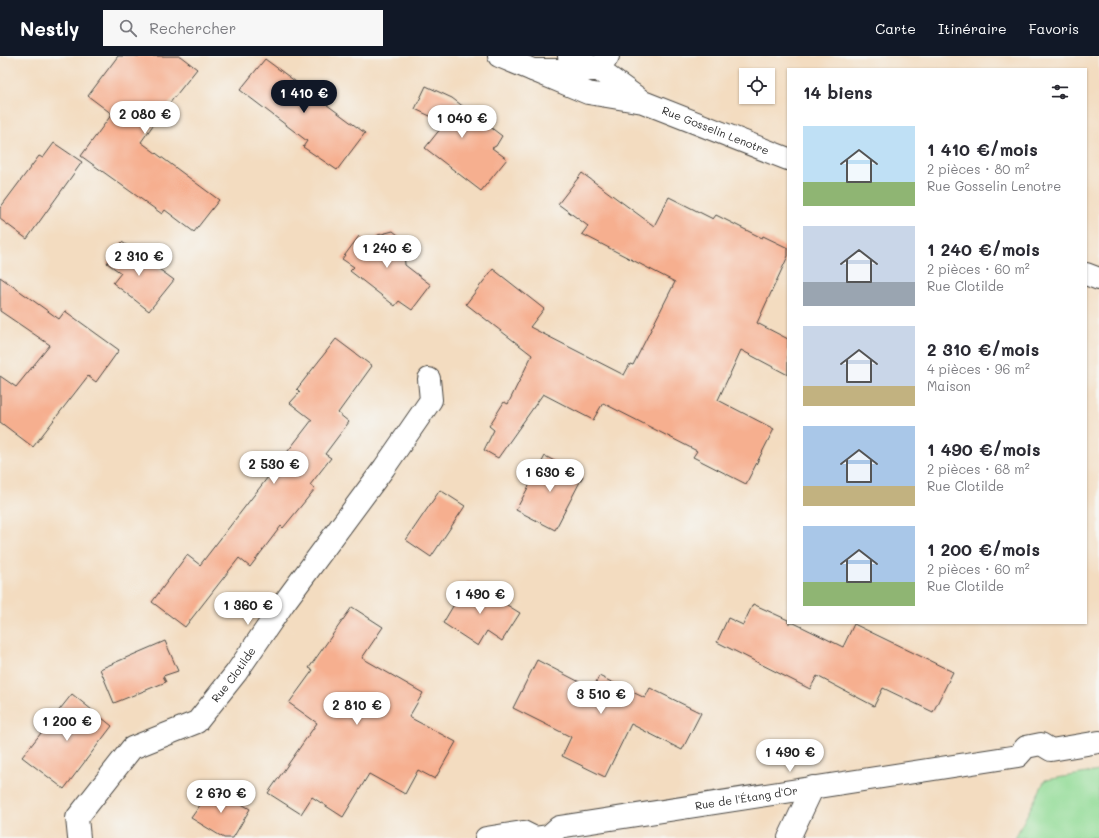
<!DOCTYPE html>
<html lang="fr">
<meta charset="utf-8">
<style>
:root{--surface:#fff;--page:#f7f7f7;--text:#2b2b33;--muted:#7c7c81;--accent:#111827}
body{margin:0;font-family:Mali,sans-serif;background:var(--page);color:var(--text);height:100vh;display:flex;flex-direction:column;font-size:15px;white-space:nowrap}
*{box-sizing:border-box;margin:0}
p{font-size:13px;color:var(--muted)}
.icon{flex:none;width:22px;height:22px;fill:none;stroke:currentColor;stroke-width:2;stroke-linecap:round;stroke-linejoin:round}
.map{position:relative;flex:1;overflow:hidden}
.side{position:absolute;left:787px;top:12px;width:300px;height:556px;display:flex;flex-direction:column;background:var(--surface);border-radius:0px;box-shadow:0 1px 3px #0004}
.side>*{flex:none}
.tools{position:absolute;left:739px;top:12px;display:grid;gap:8px}
.tools a{display:grid;place-items:center;width:36px;height:36px;border-radius:0px;background:var(--surface);box-shadow:0 1px 3px #0004;font-size:20px}
.price{position:absolute;translate:-50% -34px;padding:0 9px;border-radius:14px;background:#fff;color:#222;font-size:13px;line-height:26px;filter:drop-shadow(0 1px 2px #0008)}
.price::after{content:'';position:absolute;left:50%;top:24px;width:12px;height:9px;margin-left:-6px;background:inherit;clip-path:polygon(0 0,100% 0,50% 100%)}
.price.selected{background:var(--accent);color:#fff}
ul{padding:0;list-style:none}
li{display:flex;align-items:center;gap:12px;height:100px;padding:0 16px}
li span{display:grid;place-items:center;flex:none;width:112px;height:80px;border-radius:0px;color:#555}
li>.icon{margin-inline-start:auto}
span .icon{width:48px;height:48px;fill:#fffc;stroke-width:1}
li b{font-size:17px}
h2{display:flex;justify-content:space-between;align-items:center;height:48px;padding:0 16px;font-size:17px}
header{display:flex;align-items:center;gap:24px;box-sizing:border-box;height:56px;padding:0 20px;background:var(--accent);color:#fff}
header strong{font-size:19px}
nav{display:flex;gap:22px;margin-inline-start:auto;font-size:14px}
.search{width:280px;height:36px;background:var(--page);display:flex;align-items:center;gap:10px;box-sizing:border-box;padding:0 14px;border-radius:0px;color:var(--muted);font-size:15px}
.map>svg:first-child{display:block}
</style>
<header>
<strong>Nestly</strong>
<div class="search"><svg class="icon" aria-label="search" viewBox="0 0 24 24"><circle cx="10" cy="10" r="6"/><path d="M15 15l6 6"/></svg>Rechercher</div>
<nav><a>Carte</a><a>Itinéraire</a><a>Favoris</a></nav>
</header>
<div class="map">
<svg width="1099" height="782" viewBox="0 0 1099 782">
<rect width="100%" height="100%" fill="#f6f6f2"/>
<filter id="ink" filterUnits="userSpaceOnUse"><feTurbulence type="fractalNoise" baseFrequency=".025" numOctaves="2"/><feDisplacementMap in="SourceGraphic" scale="8" xChannelSelector="R" yChannelSelector="G"/><feConvolveMatrix kernelMatrix="1 2 1 2 8 2 1 2 1" color-interpolation-filters="sRGB"/></filter>
<filter id="wash" filterUnits="userSpaceOnUse"><feTurbulence type="fractalNoise" baseFrequency=".012" numOctaves="4" result="noise"/><feDisplacementMap in="SourceGraphic" scale="16" xChannelSelector="R" yChannelSelector="G"/><feGaussianBlur stdDeviation="0.9" result="paint"/><feColorMatrix in="noise" values="0 0 0 0 0 0 0 0 0 0 0 0 0 0 0 0 0 1.4 0 .05"/><feComposite in="paint" operator="in"/></filter>
<g filter="url(#wash)">
<rect width="100%" height="100%" fill="#f3dcc0"/>
<path fill="#93dc97" stroke="#5f8461" d="M1099 715V782H1015L1045 724Z"/>
<g id="blocks">
<g fill="#f6af8f">
<path d="M118 0H180L197 13 161 58 141 86 219 144 194 176 165 154 162 158 81 100 112 58 88 40Z"/>
<path d="M265 3 365 77 337 114 303 91 307 85 240 34Z"/>
<path d="M426 30 452 42 502 80 496 90 492 92 507 103 481 135 425 92 445 67 415 53Z"/>
<path d="M54 87 82 106 27 183 0 163V152L39 100 43 102Z"/>
<path d="M582 117 654 170 669 141 713 163 716 159 762 182 763 180 788 192V200L757 267 788 283V319L741 294 718 344 774 373 746 428 693 401 697 395 603 347 593 364 543 338 498 402 484 394 494 374 489 370 504 346 508 348 532 299 466 248 493 213 544 253 530 271 624 319 630 308 633 309 675 226 582 178 588 170 558 148Z"/>
<path d="M393 175 403 183 405 209 431 229 412 254 399 245 395 250 350 215 354 211 342 203 359 180 371 189 378 179Z"/>
<path d="M122 186 174 224 149 255 113 227 121 217 107 207Z"/>
<path d="M0 221 59 263 65 255 119 294 96 326 88 320 33 391 0 366V320L16 331 50 289 0 255Z"/>
<path d="M336 283 372 310 338 357 349 366 325 398 331 402 310 429 315 433 283 472 281 470 250 511 239 502 185 571 152 546 187 499 200 509 312 364 290 347 300 336 297 333Z"/>
<path d="M545 400 583 420 555 474 516 454Z"/>
<path d="M440 434 465 450 431 501 406 484Z"/>
<path d="M468 525 520 557 502 585 487 575 478 590 443 567Z"/>
<path d="M753 548 788 564V567H794L843 591 854 568 953 616 933 656 883 632 874 650 817 620 810 633 717 586 728 562 743 569Z"/>
<path d="M352 551 383 571 362 602 423 637 409 661 456 686 435 723 418 714 405 738 369 718 343 761 312 741 301 758 268 737 317 667 289 647 313 614 309 612Z"/>
<path d="M165 585 178 615 163 620 166 626 114 647 100 613Z"/>
<path d="M537 604 593 633 599 620 645 642 650 632 701 657 682 694 631 668 605 721 562 700 571 681 513 652Z"/>
<path d="M72 638 112 670 64 733 22 701Z"/>
<path d="M213 731 250 753 233 782H224L191 762Z"/>
</g>
</g>
</g>
<g filter="url(#ink)">
<use href="#blocks" fill-opacity="0" stroke="#494641" stroke-width="1"/>
<g fill="none" stroke-linecap="round" stroke-linejoin="round">
<defs>
<g id="street">
<path d="M533 14H599L608 0"/>
<path id="s1" d="M79 782 77 762 132 692 197 666 236 617 284 547 384 412 431 344 429 323"/>
<path id="s2" d="M486 782 523 776 535 782 549 780 559 771 1018 700 1026 691 1041 688 1051 694 1099 686"/>
<path d="M789 782 813 731"/>
</g>
<g id="secondary">
<path id="s3" d="M499 0 588 37 643 46 788 103"/>
<path d="M569 0 599 14 639 43"/>
<path d="M1086 218 1099 223"/>
</g>
</defs>
<use href="#street" stroke="#494641" stroke-width="24"/>
<use href="#secondary" stroke="#494641" stroke-width="24"/>
<use href="#street" stroke="#fff" stroke-width="22"/>
<use href="#secondary" stroke="#fff" stroke-width="22"/>
</g>
</g>
<g text-anchor="middle" stroke-width="3" stroke-linejoin="round" paint-order="stroke">
<g font-size="11" fill="#2b2b2b" stroke="#f6f6f2">
<text dy="4" stroke="none"><textPath href="#s3" startOffset="230">Rue Gosselin Lenotre</textPath></text>
<text dy="4" stroke="none"><textPath href="#s1" startOffset="239">Rue Clotilde</textPath></text>
<text dy="4" stroke="none"><textPath href="#s2" startOffset="268">Rue de l'Étang d'Or</textPath></text>
</g>
</g>
</svg>
<div class="tools">
<a><svg class="icon" aria-label="locate" viewBox="0 0 24 24"><circle cx="12" cy="12" r="6"/><path d="M12 2v4M12 18v4M2 12h4M18 12h4"/></svg></a>
</div>
<b class="price selected" style="left:304px;top:58px">1 410 €</b>
<b class="price" style="left:145px;top:79px">2 080 €</b>
<b class="price" style="left:462px;top:83px">1 040 €</b>
<b class="price" style="left:387px;top:213px">1 240 €</b>
<b class="price" style="left:139px;top:221px">2 310 €</b>
<b class="price" style="left:274px;top:429px">2 530 €</b>
<b class="price" style="left:550px;top:437px">1 630 €</b>
<b class="price" style="left:480px;top:559px">1 490 €</b>
<b class="price" style="left:248px;top:570px">1 360 €</b>
<b class="price" style="left:601px;top:659px">3 510 €</b>
<b class="price" style="left:357px;top:670px">2 810 €</b>
<b class="price" style="left:67px;top:686px">1 200 €</b>
<b class="price" style="left:790px;top:717px">1 490 €</b>
<b class="price" style="left:221px;top:758px">2 670 €</b>
<section class="side">
<h2>14 biens<svg class="icon" aria-label="filters" viewBox="0 0 24 24"><path d="M4 7h16M4 17h16"/><circle cx="9" cy="7" r="2"/><circle cx="15" cy="17" r="2"/></svg></h2>
<ul>
<li><span style="background:linear-gradient(#bfe0f5 70%,#8fb573 0)"><svg class="icon" aria-label="home" viewBox="0 0 24 24"><path d="M3 11l9-7 9 7M6 9v11h12V9"/></svg></span><div><b>1 410 €/mois</b><p>2 pièces · 80 m²</p><p>Rue Gosselin Lenotre</p></div></li>
<li><span style="background:linear-gradient(#c9d6e8 70%,#9aa5b1 0)"><svg class="icon" aria-label="home" viewBox="0 0 24 24"><path d="M3 11l9-7 9 7M6 9v11h12V9"/></svg></span><div><b>1 240 €/mois</b><p>2 pièces · 60 m²</p><p>Rue Clotilde</p></div></li>
<li><span style="background:linear-gradient(#c9d6e8 75%,#c2b280 0)"><svg class="icon" aria-label="home" viewBox="0 0 24 24"><path d="M3 11l9-7 9 7M6 9v11h12V9"/></svg></span><div><b>2 310 €/mois</b><p>4 pièces · 96 m²</p><p>Maison</p></div></li>
<li><span style="background:linear-gradient(#a9c7e8 75%,#c2b280 0)"><svg class="icon" aria-label="home" viewBox="0 0 24 24"><path d="M3 11l9-7 9 7M6 9v11h12V9"/></svg></span><div><b>1 490 €/mois</b><p>2 pièces · 68 m²</p><p>Rue Clotilde</p></div></li>
<li><span style="background:linear-gradient(#a9c7e8 70%,#8fb573 0)"><svg class="icon" aria-label="home" viewBox="0 0 24 24"><path d="M3 11l9-7 9 7M6 9v11h12V9"/></svg></span><div><b>1 200 €/mois</b><p>2 pièces · 60 m²</p><p>Rue Clotilde</p></div></li>
</ul>
</section>
</div>
